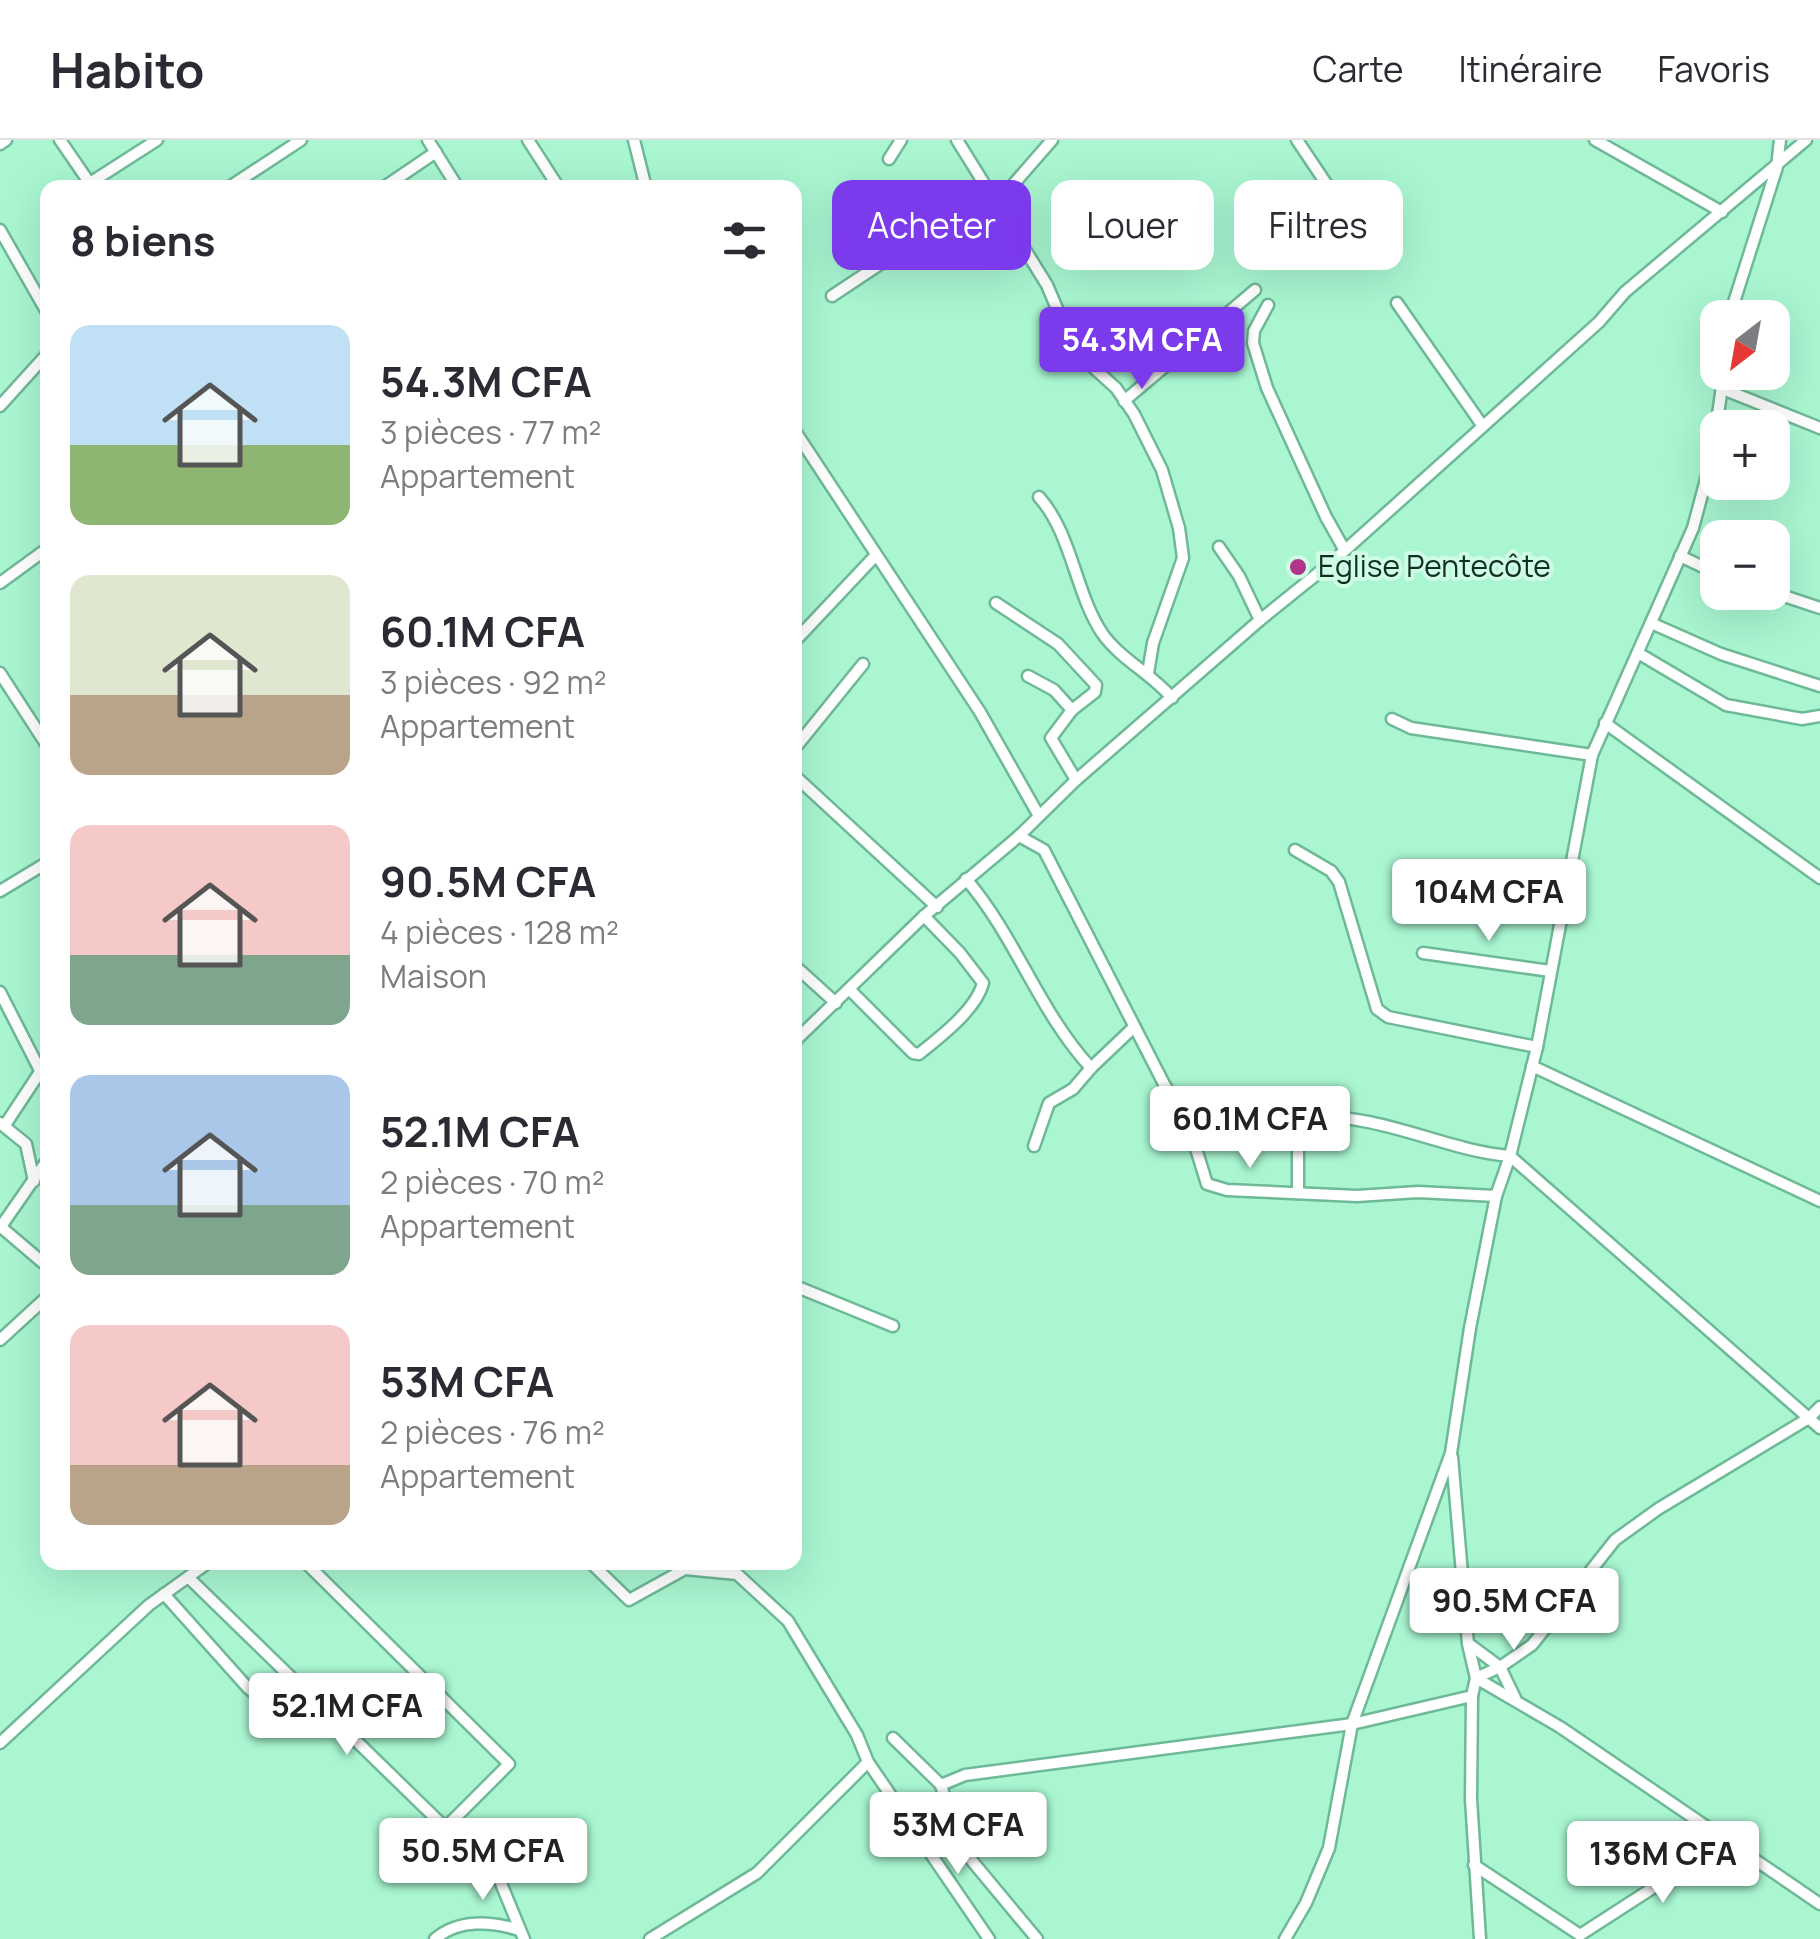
<!DOCTYPE html>
<html lang="fr">
<meta charset="utf-8">
<style>
:root{--surface:#fff;--page:#f7f7f7;--text:#2b2b33;--muted:#7c7c81;--line:#e1e1e2;--accent:#7c3aed}
body{margin:0;font-family:Manrope,sans-serif;background:var(--page);color:var(--text);height:100vh;display:flex;flex-direction:column;font-size:38px;white-space:nowrap}
*{box-sizing:border-box;margin:0}
p{font-size:32px;color:var(--muted)}
.icon{flex:none;width:55px;height:55px;fill:none;stroke:currentColor;stroke-width:2;stroke-linecap:round;stroke-linejoin:round}
.map{position:relative;flex:1;overflow:hidden}
.panel{position:absolute;left:40px;top:40px;width:762px;height:1390px;display:flex;flex-direction:column;background:var(--surface);border-radius:20px;box-shadow:0 10px 40px #0002}
.panel>*{flex:none}
.banner{position:absolute;left:832px;top:40px;width:838px;height:90px;display:flex;gap:20px}
.needle{width:65px;rotate:211deg}
.fabs{position:absolute;left:1700px;top:160px;display:grid;gap:20px}
.fabs a{display:grid;place-items:center;width:90px;height:90px;border-radius:20px;background:var(--surface);box-shadow:0 10px 40px #0002;font-size:50px}
.price{position:absolute;translate:-50% -85px;padding:0 22px;border-radius:10px;background:#fff;color:#222;font-size:32px;line-height:65px;filter:drop-shadow(0 2px 5px #0008)}
.price::after{content:'';position:absolute;left:50%;top:60px;width:30px;height:22px;margin-left:-15px;background:inherit;clip-path:polygon(0 0,100% 0,50% 100%)}
.price.active{background:var(--accent);color:#fff}
ul{padding:0;list-style:none}
li{display:flex;align-items:center;gap:30px;height:250px;padding:0 30px}
li span{display:grid;place-items:center;flex:none;width:280px;height:200px;border-radius:20px;color:#555}
li>.icon{margin-inline-start:auto}
span .icon{width:120px;height:120px;fill:#fffc;stroke-width:1}
li b{font-size:42px}
h2{display:flex;justify-content:space-between;align-items:center;height:120px;padding:0 30px;font-size:42px}
.pill{padding:0 35px;border-radius:20px;background:var(--surface);box-shadow:0 10px 40px #0002;font-size:35px;line-height:90px}
.pill.active{background:var(--accent);color:#fff}
header{display:flex;align-items:center;gap:60px;box-sizing:border-box;height:140px;padding:0 50px;background:var(--surface);border-bottom:2px solid var(--line)}
header strong{font-size:48px}
nav{display:flex;gap:55px;margin-inline-start:auto;font-size:35px}
.map>svg:first-child{display:block}
</style>
<header>
<strong>Habito</strong>
<nav><a>Carte</a><a>Itinéraire</a><a>Favoris</a></nav>
</header>
<div class="map">
<svg width="1820" height="1799" viewBox="0 0 1820 1799">
<rect width="100%" height="100%" fill="#a9f6d1"/>
<g fill="none" stroke-linecap="round" stroke-linejoin="round">
<defs>
<g id="minor">
<path d="M60 0 93 48"/>
<path d="M428 0 458 48"/>
<path d="M528 0 559 48"/>
<path d="M634 0 646 48"/>
<path d="M957 0 1047 145 1075 211 1116 248 1134 274 1162 330 1179 388 1183 418 1153 503 1148 533"/>
<path d="M1297 0 1368 106"/>
<path d="M1595 0 1722 72"/>
<path d="M0 4 6 0"/>
<path d="M889 19 901 0"/>
<path d="M90 43 157 0"/>
<path d="M228 48 301 0"/>
<path d="M383 48 436 12"/>
<path d="M998 62 1052 0"/>
<path d="M0 90 48 174"/>
<path d="M832 156 990 51"/>
<path d="M1397 163 1482 285"/>
<path d="M1268 165 1254 191 1253 203 1267 248 1326 377 1344 409"/>
<path d="M1729 178 1777 27 1780 0"/>
<path d="M1723 249 1820 288"/>
<path d="M1124 261 1255 150"/>
<path d="M0 266 48 213"/>
<path d="M795 291 980 572 1039 676"/>
<path d="M1039 357C1072 394 1075 452 1102 493 1120 519 1152 534 1172 558"/>
<path d="M1219 407 1239 436 1260 480"/>
<path d="M1680 416 1718 434"/>
<path d="M0 443 48 408"/>
<path d="M1772 452 1820 468"/>
<path d="M996 463 1058 504 1096 545 1095 552 1072 570 1051 598 1076 640"/>
<path d="M1651 483 1721 514 1820 546"/>
<path d="M795 501 876 415"/>
<path d="M1638 513 1726 565 1802 579 1820 576"/>
<path d="M0 533 48 607"/>
<path d="M1028 536 1054 550 1072 570"/>
<path d="M1392 579 1411 588 1592 615"/>
<path d="M1605 583 1820 738"/>
<path d="M795 608 863 524"/>
<path d="M795 636 937 767"/>
<path d="M1019 696 1044 710 1164 944 1188 983 1207 1044 1227 1050 1357 1056 1418 1052 1496 1056"/>
<path d="M1295 710 1331 731 1339 742 1377 869 1388 877 1537 907"/>
<path d="M966 739C1016 797 1039 872 1091 928L1134 887"/>
<path d="M1462 745 1563 760"/>
<path d="M0 751 48 722"/>
<path d="M1423 813 1550 831"/>
<path d="M795 826 836 863"/>
<path d="M849 849 913 913 919 914C940 897 976 870 983 843L960 813 924 776"/>
<path d="M0 852 48 946"/>
<path d="M795 901 924 776 1019 696 1076 640 1260 480 1332 422 1599 182 1625 152 1806 0"/>
<path d="M1532 926 1820 1061"/>
<path d="M1178 961 1204 970 1225 965 1260 982 1298 980V1053"/>
<path d="M1298 980C1371 967 1439 1010 1510 1016L1820 1288"/>
<path d="M0 983 26 1004 34 1041"/>
<path d="M5 985 40 932"/>
<path d="M1034 1006 1049 963 1073 949 1091 928"/>
<path d="M1 1087 48 1127"/>
<path d="M0 1088 48 1019"/>
<path d="M795 1146 893 1186"/>
<path d="M0 1200 48 1156"/>
<path d="M1452 1317 1468 1504 1476 1538 1472 1556 1471 1659 1480 1799"/>
<path d="M305 1422 509 1624 447 1686"/>
<path d="M590 1422 629 1460 685 1429 737 1434 788 1481 857 1595 868 1622 989 1799"/>
<path d="M189 1438 500 1741 524 1799"/>
<path d="M164 1454 248 1548 278 1573"/>
<path d="M1469 1504 1500 1527 1515 1558"/>
<path d="M1476 1538 1500 1527 1532 1505 1615 1400 1658 1369 1809 1278 1820 1267"/>
<path d="M1476 1538 1560 1587 1820 1764"/>
<path d="M893 1598 941 1645 958 1704 1037 1799"/>
<path d="M0 1603 149 1465 209 1422"/>
<path d="M941 1645 965 1635 1352 1584 1472 1556"/>
<path d="M1474 1725 1580 1795 1662 1742 1722 1696"/>
<path d="M435 1799C458 1779 491 1781 519 1790"/>
<path d="M650 1799 757 1733 868 1622"/>
<path d="M1285 1799 1306 1763 1329 1708 1352 1584 1451 1313 1470 1188 1496 1056 1510 1016 1537 907 1592 615 1693 388 1712 317 1724 232"/>
</g>
</defs>
<use href="#minor" stroke="#6eb997" stroke-width="15"/>
<use href="#minor" stroke="#fff" stroke-width="10"/>
</g>
<circle fill="#b13689" stroke="#cffce5" stroke-width="4" cx="1298" cy="427" r="10"/>
<g text-anchor="middle" stroke-width="8" stroke-linejoin="round" paint-order="stroke">
<g font-size="30" fill="#0f2f22" stroke="#cffce5" text-anchor="start">
<text x="1318" y="437">Eglise Pentecôte</text>
</g>
</g>
</svg>
<div class="fabs">
<a><svg class="needle" viewBox="-14 -14 28 28"><path d="M0-13l5 13h-10z" fill="#e53935"/><path d="M0 13l5-13h-10z" fill="#7c7c81"/></svg></a>
<a>+</a>
<a>−</a>
</div>
<b class="price active" style="left:1142px;top:252px">54.3M CFA</b>
<b class="price" style="left:1489px;top:804px">104M CFA</b>
<b class="price" style="left:1250px;top:1031px">60.1M CFA</b>
<b class="price" style="left:1514px;top:1513px">90.5M CFA</b>
<b class="price" style="left:347px;top:1618px">52.1M CFA</b>
<b class="price" style="left:958px;top:1737px">53M CFA</b>
<b class="price" style="left:483px;top:1763px">50.5M CFA</b>
<b class="price" style="left:1663px;top:1766px">136M CFA</b>
<div class="banner">
<a class="pill active">Acheter</a>
<a class="pill">Louer</a>
<a class="pill">Filtres</a>
</div>
<section class="panel">
<h2>8 biens<svg class="icon" aria-label="filters" viewBox="0 0 24 24"><path d="M4 7h16M4 17h16"/><circle cx="9" cy="7" r="2"/><circle cx="15" cy="17" r="2"/></svg></h2>
<ul>
<li><span style="background:linear-gradient(#bfe0f5 60%,#8fb573 0)"><svg class="icon" aria-label="home" viewBox="0 0 24 24"><path d="M3 11l9-7 9 7M6 9v11h12V9"/></svg></span><div><b>54.3M CFA</b><p>3 pièces · 77 m²</p><p>Appartement</p></div></li>
<li><span style="background:linear-gradient(#dfe7d0 60%,#b9a48a 0)"><svg class="icon" aria-label="home" viewBox="0 0 24 24"><path d="M3 11l9-7 9 7M6 9v11h12V9"/></svg></span><div><b>60.1M CFA</b><p>3 pièces · 92 m²</p><p>Appartement</p></div></li>
<li><span style="background:linear-gradient(#f6c9c9 65%,#7fa58c 0)"><svg class="icon" aria-label="home" viewBox="0 0 24 24"><path d="M3 11l9-7 9 7M6 9v11h12V9"/></svg></span><div><b>90.5M CFA</b><p>4 pièces · 128 m²</p><p>Maison</p></div></li>
<li><span style="background:linear-gradient(#a9c7e8 65%,#7fa58c 0)"><svg class="icon" aria-label="home" viewBox="0 0 24 24"><path d="M3 11l9-7 9 7M6 9v11h12V9"/></svg></span><div><b>52.1M CFA</b><p>2 pièces · 70 m²</p><p>Appartement</p></div></li>
<li><span style="background:linear-gradient(#f6c9c9 70%,#b9a48a 0)"><svg class="icon" aria-label="home" viewBox="0 0 24 24"><path d="M3 11l9-7 9 7M6 9v11h12V9"/></svg></span><div><b>53M CFA</b><p>2 pièces · 76 m²</p><p>Appartement</p></div></li>
</ul>
</section>
</div>
